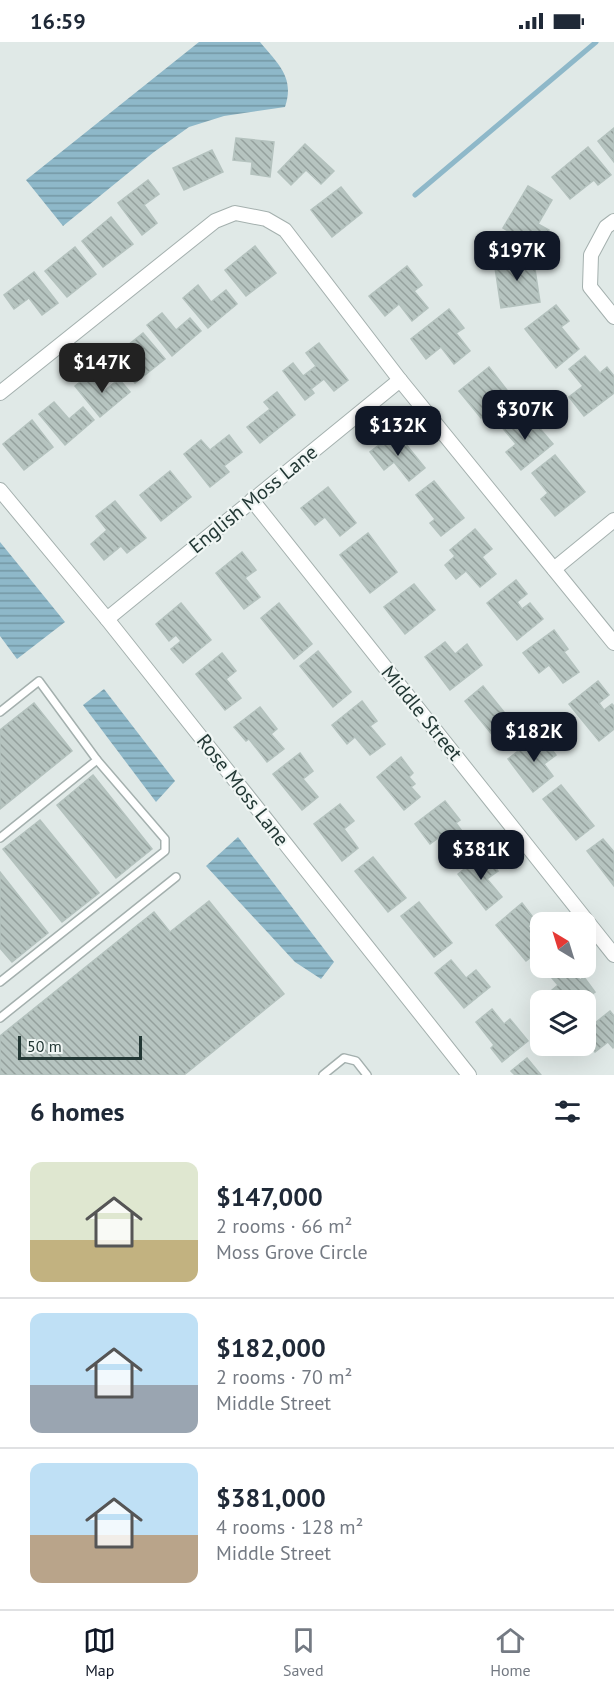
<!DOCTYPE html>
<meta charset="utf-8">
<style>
:root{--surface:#fff;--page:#f2f2f3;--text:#1f2937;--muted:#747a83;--line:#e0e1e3;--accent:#111827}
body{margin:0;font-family:"PT Sans",sans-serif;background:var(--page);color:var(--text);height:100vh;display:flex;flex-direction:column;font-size:22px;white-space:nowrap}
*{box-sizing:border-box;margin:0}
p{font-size:20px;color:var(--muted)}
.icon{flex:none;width:33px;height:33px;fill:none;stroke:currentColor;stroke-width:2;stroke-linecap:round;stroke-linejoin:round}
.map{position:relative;height:1033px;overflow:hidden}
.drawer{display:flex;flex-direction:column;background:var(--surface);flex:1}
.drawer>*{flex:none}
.needle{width:39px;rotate:322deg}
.buttons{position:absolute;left:530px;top:870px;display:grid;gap:12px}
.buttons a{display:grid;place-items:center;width:66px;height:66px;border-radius:12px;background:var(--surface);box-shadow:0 6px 24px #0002;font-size:30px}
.scale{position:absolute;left:18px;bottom:15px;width:124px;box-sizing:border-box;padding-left:6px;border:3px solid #233835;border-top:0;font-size:16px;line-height:21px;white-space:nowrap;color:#233835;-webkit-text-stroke:4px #f0f6f4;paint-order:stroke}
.price{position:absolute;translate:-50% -51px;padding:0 14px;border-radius:12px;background:var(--accent);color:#fff;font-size:20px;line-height:39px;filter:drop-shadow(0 2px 3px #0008)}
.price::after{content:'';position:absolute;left:50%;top:36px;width:18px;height:14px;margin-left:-9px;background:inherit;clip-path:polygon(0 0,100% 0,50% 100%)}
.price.selected{background:#222;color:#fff}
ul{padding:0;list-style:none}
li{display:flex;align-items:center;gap:18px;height:150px;padding:0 30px}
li+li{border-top:2px solid var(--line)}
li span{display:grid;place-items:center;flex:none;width:168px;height:120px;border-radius:12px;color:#555}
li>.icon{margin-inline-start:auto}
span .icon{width:72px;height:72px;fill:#fffc;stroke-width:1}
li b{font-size:26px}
h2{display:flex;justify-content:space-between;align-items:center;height:72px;padding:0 30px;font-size:26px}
.status{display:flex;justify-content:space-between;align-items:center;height:42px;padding:0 30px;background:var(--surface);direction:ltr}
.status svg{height:16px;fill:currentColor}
.tab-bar{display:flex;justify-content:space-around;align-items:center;height:84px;border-top:2px solid var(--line);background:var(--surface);font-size:16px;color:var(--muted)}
.tab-bar a{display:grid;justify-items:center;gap:3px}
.tab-bar .selected{color:var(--accent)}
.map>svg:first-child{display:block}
</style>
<div class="status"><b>16:59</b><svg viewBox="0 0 49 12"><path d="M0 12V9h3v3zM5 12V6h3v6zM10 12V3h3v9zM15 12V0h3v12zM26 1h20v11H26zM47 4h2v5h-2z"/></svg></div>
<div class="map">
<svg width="614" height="1033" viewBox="0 0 614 1033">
<defs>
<pattern id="water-rules" width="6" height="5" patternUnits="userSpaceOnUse" patternTransform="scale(1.5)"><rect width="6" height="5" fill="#8eb8c9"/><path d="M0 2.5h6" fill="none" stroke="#7497a4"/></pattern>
<pattern id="building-back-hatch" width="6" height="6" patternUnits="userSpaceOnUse" patternTransform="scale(1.5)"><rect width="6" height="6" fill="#b6c4c0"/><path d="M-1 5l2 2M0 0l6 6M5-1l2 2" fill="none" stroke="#94a09d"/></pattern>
</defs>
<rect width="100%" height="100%" fill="#e0e9e7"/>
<g fill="url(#water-rules)">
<path d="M199 0H260C278 22 295 35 285 65L224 74 189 85 154 110 63 184 26 138Z"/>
<path d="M0 500 65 580 17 617 0 594Z"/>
<path d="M104 647 175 739 156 760 83 663Z"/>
<path d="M238 795 334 920 321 937 295 920 206 824Z"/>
</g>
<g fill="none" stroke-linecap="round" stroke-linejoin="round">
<path stroke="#8eb8c9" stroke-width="5" d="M415 153 596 0"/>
</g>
<g fill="url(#building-back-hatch)" stroke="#b4c2be" stroke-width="1.5">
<path d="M614 86V120L598 99Z"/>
<path d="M236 96 274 100 270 135 251 132 252 120 233 118Z"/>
<path d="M305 102 334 129 321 142 306 128 291 143 278 130Z"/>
<path d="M588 105 611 133 598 143 594 138 570 157 552 135Z"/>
<path d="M212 108 223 130 184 148 173 126Z"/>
<path d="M148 138 159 152 144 163 157 181 142 193 118 161Z"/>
<path d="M528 144 552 158 538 182 549 188 538 207 503 186Z"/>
<path d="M341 145 362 171 332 195 311 168Z"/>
<path d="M111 175 133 202 103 225 82 199Z"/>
<path d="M255 204 276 231 246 254 225 228Z"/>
<path d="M75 205 96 232 67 255 45 229Z"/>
<path d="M533 214 540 260 501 266 494 219Z"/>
<path d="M407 224 422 243 414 249 428 266 412 279 399 262 385 274 369 254Z"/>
<path d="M34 230 58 261 42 273 29 256 14 267 4 253Z"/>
<path d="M198 243 211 260 226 248 237 262 208 286 183 256Z"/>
<path d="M556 263 569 279 561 285 579 307 556 326 525 287Z"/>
<path d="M449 267 464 286 456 291 470 309 454 322 441 305 426 317 411 297Z"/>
<path d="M162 271 176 288 190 276 201 289 172 314 147 283Z"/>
<path d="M143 291 165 317 135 341 113 315Z"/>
<path d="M319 301 348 338 334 349 324 337 311 347 314 351 305 358 283 329 293 321 303 334 316 324 306 311Z"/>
<path d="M585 314 600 331 607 325 614 334V351L584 374 569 355 583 344 569 327Z"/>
<path d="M489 325 510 352 481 376 459 349Z"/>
<path d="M90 332 104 349 119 337 130 350 100 375 75 344Z"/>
<path d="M277 350 295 373 260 401 247 385 270 367 264 360Z"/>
<path d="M54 360 69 377 83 365 94 378 65 403 39 372Z"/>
<path d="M516 370 530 387 536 382 553 402 521 428 506 410 516 402 500 383Z"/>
<path d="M32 378 53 405 24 428 3 402Z"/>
<path d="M396 390 425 426 409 439 394 420 384 428 370 410Z"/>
<path d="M229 393 242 410 224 424 229 430 210 445 184 412 201 398 210 408Z"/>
<path d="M555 413 585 450 555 474 541 457 548 451 532 431Z"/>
<path d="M170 429 191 455 161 479 140 453Z"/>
<path d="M434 439 464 476 441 494 430 481 435 477 416 453Z"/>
<path d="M328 445 356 481 340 494 325 475 315 483 301 466Z"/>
<path d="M115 459 146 496 127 511 121 504 104 518 91 502 107 488 96 474Z"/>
<path d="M475 487 492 507 482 515 496 532 480 545 466 529 456 537 445 523 455 514 450 508Z"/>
<path d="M368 491 397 530 370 551 340 513Z"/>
<path d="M242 510 256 528 245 536 260 555 244 567 216 531Z"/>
<path d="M516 538 527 552 517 560 522 567 530 561 543 577 517 598 487 561Z"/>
<path d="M414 542 435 568 405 592 384 565Z"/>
<path d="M181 561 211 598 183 621 171 607 181 599 176 593 169 599 156 582Z"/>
<path d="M279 561 312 602 294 617 261 576Z"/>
<path d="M554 588 568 607 564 610 579 630 563 641 549 623 539 631 523 611Z"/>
<path d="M445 600 455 612 467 602 482 623 450 648 425 615Z"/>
<path d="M318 609 351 650 333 665 300 624Z"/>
<path d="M222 611 236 629 226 637 241 656 225 668 196 632Z"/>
<path d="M598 639 609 653 599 661 604 668 612 662 614 664V687L599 699 569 662Z"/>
<path d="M483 644 516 685 498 700 465 659Z"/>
<path d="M362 659 377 679 370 684 385 702 370 713 355 695 347 702 332 683Z"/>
<path d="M34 661 72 709 0 767V688Z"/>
<path d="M260 665 277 687 271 692 284 707 267 720 249 697 246 699 234 685Z"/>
<path d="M540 692 556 713 544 722 553 734 533 750 508 717Z"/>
<path d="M300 711 313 729 303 737 318 755 302 768 273 732Z"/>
<path d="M401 715 413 731 409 735 415 742 411 745 420 755 404 768 377 735Z"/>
<path d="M93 733 152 807 116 836 57 763Z"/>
<path d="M561 743 594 784 576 798 543 757Z"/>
<path d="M445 759 460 778 456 781 470 800 455 812 441 794 430 802 415 782Z"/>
<path d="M340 762 354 779 344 787 358 806 342 819 314 782Z"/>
<path d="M40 778 99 851 62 880 3 807Z"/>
<path d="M603 797 614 810V844L587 809Z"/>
<path d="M484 811 498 829 487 837 502 855 486 868 458 832Z"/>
<path d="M373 815 406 856 388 870 355 829Z"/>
<path d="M0 830 48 891 12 920 0 906Z"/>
<path d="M209 859 284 952 184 1033H0V994L154 870 170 890Z"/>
<path d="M419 860 452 901 434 915 401 874Z"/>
<path d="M522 861 535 878 528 884 533 890 540 884V908L526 919 496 883Z"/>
<path d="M451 918 466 936 476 928 490 945 464 966 435 931Z"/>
<path d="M548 926H570L580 938 584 935 595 950 584 958H561L552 948 558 943 545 928Z"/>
<path d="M492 967 504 982 510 977 528 999 502 1020 491 1006 494 1003 476 980Z"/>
<path d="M610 969 614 974V1005L613 1006 608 1000 595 1010 585 998V989Z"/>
<path d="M527 1016 541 1033H515L511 1029Z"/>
</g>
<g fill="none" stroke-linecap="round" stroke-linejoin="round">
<defs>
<g id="lane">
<path d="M0 670 39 639 97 718 0 796"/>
<path d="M0 940 165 809V797L97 718"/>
<path d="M0 976 176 835"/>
<path d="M323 1033 344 1016 356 1019 367 1033"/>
</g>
<g id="street">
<path d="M614 179 606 185 591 213 590 245 614 275"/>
<path d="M0 351 215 179 235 171 266 177 285 188 400 338 614 601"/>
<path d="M0 448 107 577 469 1033"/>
<path d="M252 458 614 913"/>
<path d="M554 527 614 478"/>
<path d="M107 577 400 338"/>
</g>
</defs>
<use href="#lane" stroke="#a4b0ae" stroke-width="10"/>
<use href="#street" stroke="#a4b0ae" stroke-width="16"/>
<use href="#lane" stroke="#fff" stroke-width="7"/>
<use href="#street" stroke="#fff" stroke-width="14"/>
</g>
<g text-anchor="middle" stroke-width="4.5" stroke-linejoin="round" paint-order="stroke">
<g font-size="20" fill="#233835" stroke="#f0f6f4">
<text transform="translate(253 457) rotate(-39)" y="7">English Moss Lane</text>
<text transform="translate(422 671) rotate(51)" y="7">Middle Street</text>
<text transform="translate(243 748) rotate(52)" y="7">Rose Moss Lane</text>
</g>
</g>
</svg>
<div class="buttons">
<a><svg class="needle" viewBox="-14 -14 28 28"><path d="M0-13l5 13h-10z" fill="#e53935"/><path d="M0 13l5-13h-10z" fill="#747a83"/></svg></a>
<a><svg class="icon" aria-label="layers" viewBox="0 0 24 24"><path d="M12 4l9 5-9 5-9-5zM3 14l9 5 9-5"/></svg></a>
</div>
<div class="scale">50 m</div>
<b class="price" style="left:517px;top:240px">$197K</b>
<b class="price selected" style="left:102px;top:352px">$147K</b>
<b class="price" style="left:525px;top:399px">$307K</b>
<b class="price" style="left:398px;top:415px">$132K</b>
<b class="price" style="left:534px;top:721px">$182K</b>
<b class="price" style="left:481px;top:839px">$381K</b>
</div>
<section class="drawer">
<h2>6 homes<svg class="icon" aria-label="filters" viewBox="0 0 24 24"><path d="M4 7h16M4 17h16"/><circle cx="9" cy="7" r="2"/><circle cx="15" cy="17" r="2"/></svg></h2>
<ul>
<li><span style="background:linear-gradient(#dfe7d0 65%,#c2b280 0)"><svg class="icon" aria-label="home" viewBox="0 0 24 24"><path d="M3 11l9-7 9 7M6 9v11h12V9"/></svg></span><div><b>$147,000</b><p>2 rooms · 66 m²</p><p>Moss Grove Circle</p></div></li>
<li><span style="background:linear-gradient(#bfe0f5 60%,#9aa5b1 0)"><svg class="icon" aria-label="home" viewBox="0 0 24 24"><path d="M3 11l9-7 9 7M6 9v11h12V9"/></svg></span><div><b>$182,000</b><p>2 rooms · 70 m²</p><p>Middle Street</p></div></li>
<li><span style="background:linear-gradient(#bfe0f5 60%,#b9a48a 0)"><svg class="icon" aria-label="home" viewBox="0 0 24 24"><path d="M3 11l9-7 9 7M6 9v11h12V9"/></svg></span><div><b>$381,000</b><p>4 rooms · 128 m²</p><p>Middle Street</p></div></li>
</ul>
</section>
<nav class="tab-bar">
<a class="selected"><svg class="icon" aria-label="map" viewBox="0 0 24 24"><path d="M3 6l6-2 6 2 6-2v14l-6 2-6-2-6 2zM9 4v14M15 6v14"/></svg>Map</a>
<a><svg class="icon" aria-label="saved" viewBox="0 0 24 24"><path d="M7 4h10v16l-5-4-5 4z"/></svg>Saved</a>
<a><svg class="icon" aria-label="home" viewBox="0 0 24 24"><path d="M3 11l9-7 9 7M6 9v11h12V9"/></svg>Home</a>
</nav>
